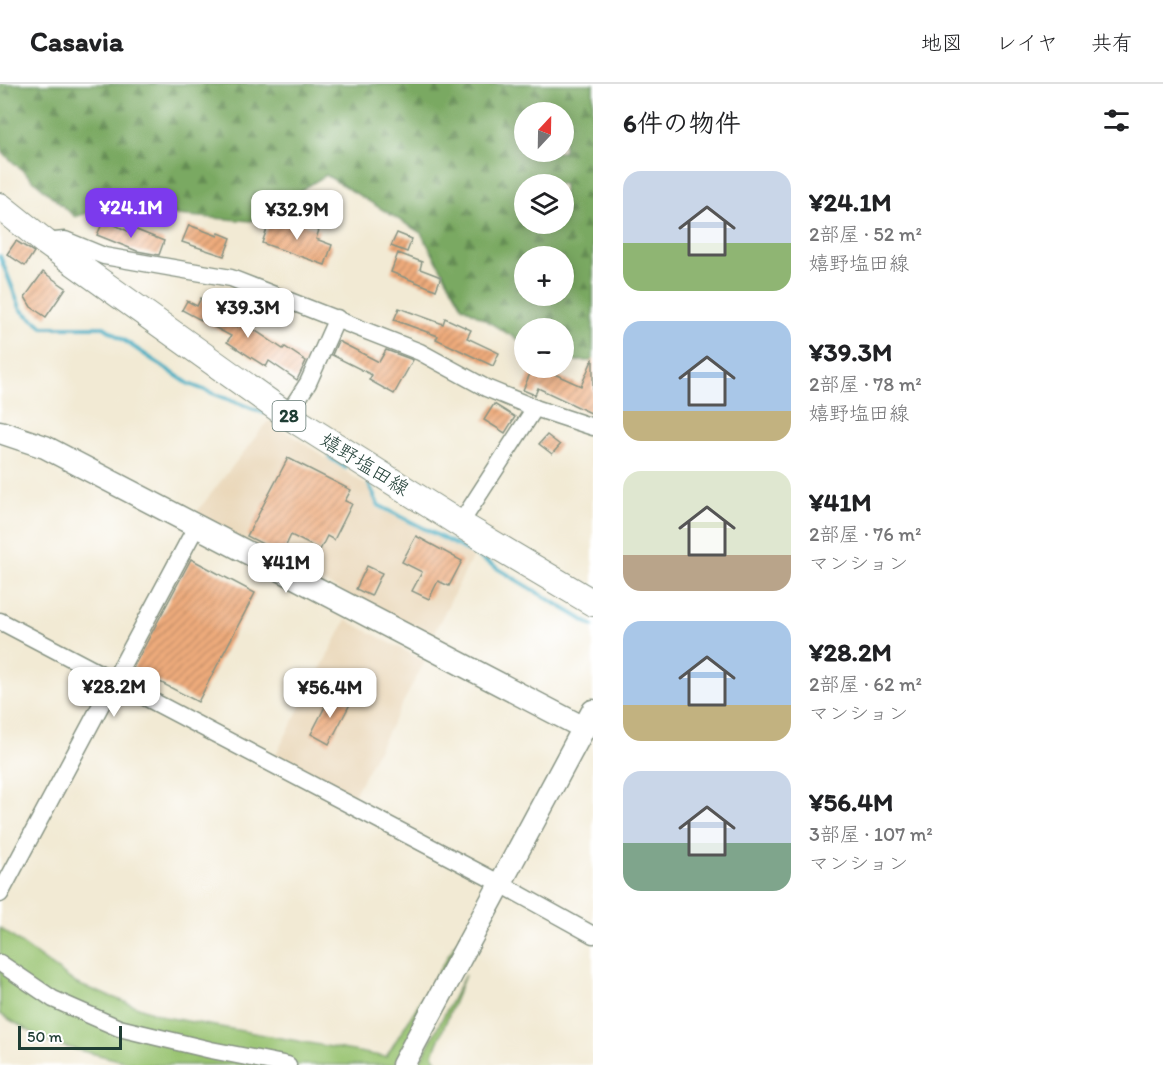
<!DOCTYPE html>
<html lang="ja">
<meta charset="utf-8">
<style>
:root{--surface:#fff;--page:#f2f2f2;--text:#202124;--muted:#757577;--line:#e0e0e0;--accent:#7c3aed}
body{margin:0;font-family:Itim,"Klee One",sans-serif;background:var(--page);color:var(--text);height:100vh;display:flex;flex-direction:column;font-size:22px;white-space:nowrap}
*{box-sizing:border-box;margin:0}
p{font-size:20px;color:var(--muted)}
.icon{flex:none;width:33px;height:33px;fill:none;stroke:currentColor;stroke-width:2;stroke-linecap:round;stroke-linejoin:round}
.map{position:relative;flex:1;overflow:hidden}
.side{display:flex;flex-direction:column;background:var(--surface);width:570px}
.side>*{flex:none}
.needle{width:39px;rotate:22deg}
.controls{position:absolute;left:514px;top:18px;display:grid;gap:12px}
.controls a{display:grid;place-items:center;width:60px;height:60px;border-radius:50%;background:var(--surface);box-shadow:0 3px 15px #0003;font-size:30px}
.scale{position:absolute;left:18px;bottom:15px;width:104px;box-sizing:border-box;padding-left:6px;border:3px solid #1f3d34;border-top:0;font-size:16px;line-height:21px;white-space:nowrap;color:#1f3d34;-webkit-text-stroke:4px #fff;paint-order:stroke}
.price{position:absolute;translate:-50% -51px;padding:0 14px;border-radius:12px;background:#fff;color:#222;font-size:20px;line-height:39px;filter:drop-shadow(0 2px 3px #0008)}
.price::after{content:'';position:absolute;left:50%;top:36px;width:18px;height:14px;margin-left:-9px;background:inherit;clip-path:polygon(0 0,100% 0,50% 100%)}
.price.on{background:var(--accent);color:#fff}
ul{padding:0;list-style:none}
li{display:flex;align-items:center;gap:18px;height:150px;padding:0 30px}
li span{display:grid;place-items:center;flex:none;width:168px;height:120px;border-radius:18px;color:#555}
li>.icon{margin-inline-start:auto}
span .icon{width:72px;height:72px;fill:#fffc;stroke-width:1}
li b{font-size:26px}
h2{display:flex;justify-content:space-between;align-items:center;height:72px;padding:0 30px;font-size:26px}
header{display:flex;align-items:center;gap:36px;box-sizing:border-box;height:84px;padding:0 30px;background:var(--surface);border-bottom:2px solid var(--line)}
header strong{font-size:28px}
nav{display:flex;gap:33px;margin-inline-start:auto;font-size:21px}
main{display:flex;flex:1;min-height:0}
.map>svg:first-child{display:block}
</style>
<header>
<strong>Casavia</strong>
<nav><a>地図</a><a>レイヤ</a><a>共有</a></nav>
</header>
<main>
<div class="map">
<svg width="593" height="981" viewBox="0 0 593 981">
<defs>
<pattern id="forest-firs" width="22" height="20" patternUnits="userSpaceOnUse" patternTransform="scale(1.5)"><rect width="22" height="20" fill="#7aa962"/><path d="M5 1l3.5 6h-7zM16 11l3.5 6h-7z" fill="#638b52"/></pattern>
<pattern id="building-hatch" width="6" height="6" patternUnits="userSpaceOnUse" patternTransform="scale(1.5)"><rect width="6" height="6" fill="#eeab7c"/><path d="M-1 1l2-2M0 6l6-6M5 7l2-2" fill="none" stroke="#c08c66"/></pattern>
</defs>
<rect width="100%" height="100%" fill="#fff"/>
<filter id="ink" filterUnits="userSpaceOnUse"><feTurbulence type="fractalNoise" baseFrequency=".0167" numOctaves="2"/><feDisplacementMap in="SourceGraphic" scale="12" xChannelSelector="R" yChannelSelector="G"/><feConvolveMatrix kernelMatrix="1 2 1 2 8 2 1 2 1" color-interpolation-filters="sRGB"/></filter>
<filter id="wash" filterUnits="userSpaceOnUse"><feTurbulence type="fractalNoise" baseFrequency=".008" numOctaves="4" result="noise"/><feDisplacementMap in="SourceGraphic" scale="24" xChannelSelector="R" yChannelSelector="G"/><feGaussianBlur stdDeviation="1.35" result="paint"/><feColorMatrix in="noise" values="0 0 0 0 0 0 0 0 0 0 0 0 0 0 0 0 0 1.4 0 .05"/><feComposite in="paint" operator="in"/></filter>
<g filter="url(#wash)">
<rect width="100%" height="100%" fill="#f2ead4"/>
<g fill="#ead8ba">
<path d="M269 336 369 403 376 423 473 472 431 555 195 430Z"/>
<path d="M346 536 425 577 353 713 275 672Z"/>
</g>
<g fill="#98c370" stroke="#5c8052" stroke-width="1.5">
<path d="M472 833 394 981H139L50 959 0 930V844L77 900 165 933 386 973Z"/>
<path d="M465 891 433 970 439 981H418Z"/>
</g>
<path fill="url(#forest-firs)" stroke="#4c734b" stroke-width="1.5" fill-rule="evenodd" d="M0 0H593V277H564V244H525V260L462 222 421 149 326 91 251 137 100 125 75 133 3 69 0 54ZM525 28H564V68H525ZM525 100H564V140H525ZM525 172H564V212H525Z"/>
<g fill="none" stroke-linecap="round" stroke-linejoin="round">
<g stroke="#41acc1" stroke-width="4">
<path d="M0 172 21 226 43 243H104L189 300 264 329"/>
<path d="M329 373 346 384"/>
<path d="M369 400 378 421 472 469 593 542"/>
</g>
</g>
<g id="blocks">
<g fill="url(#building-hatch)">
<path d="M271 134 297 143 299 138 319 146 316 155 332 161 325 181 262 159Z"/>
<path d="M104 136 132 149 134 145 164 157 159 171 137 167 97 151Z"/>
<path d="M189 141 218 152 219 149 231 154 224 172 182 158Z"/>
<path d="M397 149 412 155 407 168 391 162Z"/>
<path d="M16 157 34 168 25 182 7 170Z"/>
<path d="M398 169 422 178 420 185 441 193 436 206 391 188Z"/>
<path d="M43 188 66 204 46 233 31 223 25 213Z"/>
<path d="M201 214 224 226 220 234 237 243 241 237 283 265 285 263 306 277 297 296 269 277 266 283 227 258 231 252 182 226 187 217 197 222Z"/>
<path d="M399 224 443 240 445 234 471 246 467 254 499 269 493 282 436 255 438 252 394 236Z"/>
<path d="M338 257 379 278 386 266 413 276 394 310 369 296 372 291 332 271Z"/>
<path d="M593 274V330L538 304 535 311 523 306 532 285 548 292 550 288 581 302Z"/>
<path d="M494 320 515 333 505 349 484 336Z"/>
<path d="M547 351 560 361 552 370 539 360Z"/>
<path d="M288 374 351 406 345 417 352 420 334 456 327 452 320 466 291 451 282 470 247 452Z"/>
<path d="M416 452 462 477 449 502 438 497 429 515 412 507 422 488 402 478Z"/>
<path d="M191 475 255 509 198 618 133 584Z"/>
<path d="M367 482 382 489 371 512 356 505Z"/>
<path d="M331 611 350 620 329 660 311 650Z"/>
</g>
</g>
</g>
<g filter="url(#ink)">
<use href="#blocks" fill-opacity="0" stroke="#889484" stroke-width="1.5"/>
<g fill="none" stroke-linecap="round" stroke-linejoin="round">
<defs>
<g id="street">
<path d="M45 158 65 156 104 172 231 194 420 268 486 304 535 324 593 343"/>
<path d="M287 331 308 299 337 234"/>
<path d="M460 440 535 324"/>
<path d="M0 537 501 800 593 851"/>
<path d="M0 810 197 441"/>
<path d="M0 879 53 915 119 944 211 966 288 981"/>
</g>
<g id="secondary">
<path d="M0 348 45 363 584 644"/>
<path d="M403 981 593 627"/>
</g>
<path id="primary" d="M0 122 45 158 287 331 460 440 593 519"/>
</defs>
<use href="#street" stroke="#889484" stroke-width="19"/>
<use href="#secondary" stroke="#889484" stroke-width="25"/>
<use href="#primary" stroke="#889484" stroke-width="28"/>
<use href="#street" stroke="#fff" stroke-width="16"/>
<use href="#secondary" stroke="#fff" stroke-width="22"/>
<use href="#primary" stroke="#fff" stroke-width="26"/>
</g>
</g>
<g text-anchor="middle" stroke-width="5" stroke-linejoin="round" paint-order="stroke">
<rect fill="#fff" stroke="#627771" stroke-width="1.5" x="272.5" y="317" width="33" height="30" rx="4.5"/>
<g font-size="18" font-weight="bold" fill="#1f3d34">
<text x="289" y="338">28</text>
</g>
<g font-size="20" fill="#1f3d34" stroke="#fff">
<text transform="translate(365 380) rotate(32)" y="7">嬉野塩田線</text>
</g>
</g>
</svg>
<div class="controls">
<a><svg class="needle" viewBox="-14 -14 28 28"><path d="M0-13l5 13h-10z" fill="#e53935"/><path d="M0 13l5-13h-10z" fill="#757577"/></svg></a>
<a><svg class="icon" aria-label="layers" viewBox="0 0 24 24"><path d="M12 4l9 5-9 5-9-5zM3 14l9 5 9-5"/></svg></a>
<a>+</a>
<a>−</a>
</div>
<div class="scale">50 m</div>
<b class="price on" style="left:131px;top:155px">¥24.1M</b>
<b class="price" style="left:297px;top:157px">¥32.9M</b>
<b class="price" style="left:248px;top:255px">¥39.3M</b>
<b class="price" style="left:286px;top:510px">¥41M</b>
<b class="price" style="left:114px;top:634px">¥28.2M</b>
<b class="price" style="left:330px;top:635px">¥56.4M</b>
</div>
<section class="side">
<h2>6件の物件<svg class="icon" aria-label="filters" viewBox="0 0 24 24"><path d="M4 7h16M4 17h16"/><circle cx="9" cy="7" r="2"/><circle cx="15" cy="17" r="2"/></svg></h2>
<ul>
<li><span style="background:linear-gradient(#c9d6e8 60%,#8fb573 0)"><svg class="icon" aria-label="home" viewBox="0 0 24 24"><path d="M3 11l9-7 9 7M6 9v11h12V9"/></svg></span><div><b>¥24.1M</b><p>2部屋 · 52 m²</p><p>嬉野塩田線</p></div></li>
<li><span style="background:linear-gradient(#a9c7e8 75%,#c2b280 0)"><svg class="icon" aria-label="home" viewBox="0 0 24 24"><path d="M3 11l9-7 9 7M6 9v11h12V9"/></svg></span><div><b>¥39.3M</b><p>2部屋 · 78 m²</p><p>嬉野塩田線</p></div></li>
<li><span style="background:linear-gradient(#dfe7d0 70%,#b9a48a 0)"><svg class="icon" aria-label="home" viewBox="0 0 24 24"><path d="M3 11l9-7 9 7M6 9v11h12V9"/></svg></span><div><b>¥41M</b><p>2部屋 · 76 m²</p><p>マンション</p></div></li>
<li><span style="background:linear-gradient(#a9c7e8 70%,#c2b280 0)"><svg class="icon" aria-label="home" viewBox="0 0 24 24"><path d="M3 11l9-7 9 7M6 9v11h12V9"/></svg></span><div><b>¥28.2M</b><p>2部屋 · 62 m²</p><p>マンション</p></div></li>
<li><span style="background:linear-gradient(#c9d6e8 60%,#7fa58c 0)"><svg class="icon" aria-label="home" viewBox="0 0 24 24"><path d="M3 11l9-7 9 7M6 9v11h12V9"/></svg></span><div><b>¥56.4M</b><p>3部屋 · 107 m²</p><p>マンション</p></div></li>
</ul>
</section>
</main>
